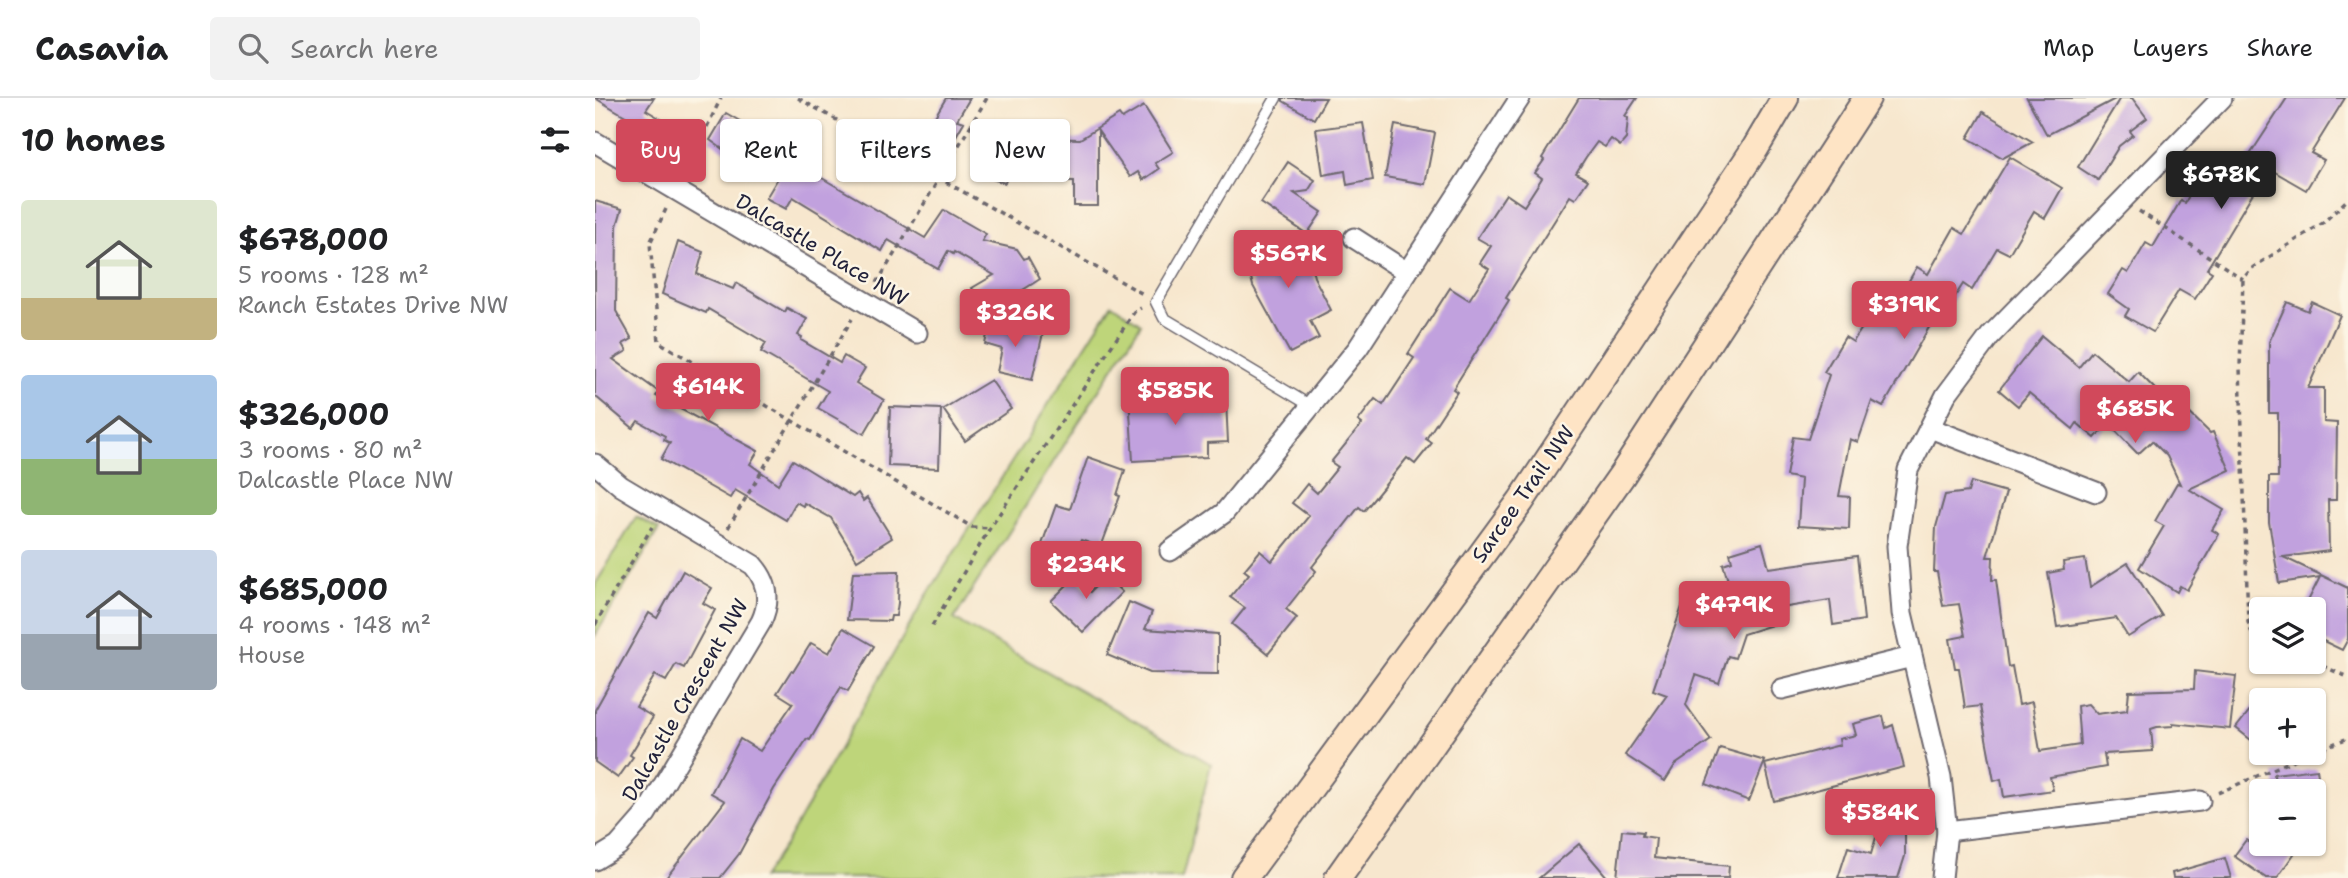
<!DOCTYPE html>
<meta charset="utf-8">
<style>
:root{--surface:#fff;--page:#f2f2f2;--text:#202124;--muted:#757577;--line:#e0e0e0;--accent:#d1495b}
body{margin:0;font-family:"Shantell Sans",sans-serif;background:var(--page);color:var(--text);height:100vh;display:flex;flex-direction:column;font-size:26px;white-space:nowrap}
*{box-sizing:border-box;margin:0}
p{font-size:23px;color:var(--muted)}
.icon{flex:none;width:38px;height:38px;fill:none;stroke:currentColor;stroke-width:2;stroke-linecap:round;stroke-linejoin:round}
.map{position:relative;flex:1;overflow:hidden}
.panel{display:flex;flex-direction:column;background:var(--surface);width:595px}
.panel>*{flex:none}
.guide{position:absolute;left:21px;top:21px;width:665px;height:63px;display:flex;gap:14px}
.fabs{position:absolute;left:1654px;top:499px;display:grid;gap:14px}
.fabs a{display:grid;place-items:center;width:77px;height:77px;border-radius:7px;background:var(--surface);box-shadow:0 2px 5px #0004;font-size:35px}
.price{position:absolute;translate:-50% -60px;padding:0 16px;border-radius:7px;background:var(--accent);color:#fff;font-size:23px;line-height:46px;filter:drop-shadow(0 2px 4px #0008)}
.price::after{content:'';position:absolute;left:50%;top:42px;width:21px;height:16px;margin-left:-10px;background:inherit;clip-path:polygon(0 0,100% 0,50% 100%)}
.price.on{background:#222;color:#fff}
ul{padding:0;list-style:none}
li{display:flex;align-items:center;gap:21px;height:175px;padding:0 21px}
li span{display:grid;place-items:center;flex:none;width:196px;height:140px;border-radius:7px;color:#555}
li>.icon{margin-inline-start:auto}
span .icon{width:84px;height:84px;fill:#fffc;stroke-width:1}
li b{font-size:30px}
h2{display:flex;justify-content:space-between;align-items:center;height:84px;padding:0 21px;font-size:30px}
.chip{padding:0 24px;border-radius:7px;background:var(--surface);box-shadow:0 2px 5px #0004;font-size:24px;line-height:63px}
.chip.on{background:var(--accent);color:#fff}
header{display:flex;align-items:center;gap:42px;box-sizing:border-box;height:98px;padding:0 35px;background:var(--surface);border-bottom:2px solid var(--line)}
header strong{font-size:33px}
nav{display:flex;gap:38px;margin-inline-start:auto;font-size:24px}
.search{width:490px;height:63px;background:var(--page);display:flex;align-items:center;gap:18px;box-sizing:border-box;padding:0 24px;border-radius:7px;color:var(--muted);font-size:26px}
main{display:flex;flex:1;min-height:0}
.map>svg:first-child{display:block}
</style>
<header>
<strong>Casavia</strong>
<div class="search"><svg class="icon" aria-label="search" viewBox="0 0 24 24"><circle cx="10" cy="10" r="6"/><path d="M15 15l6 6"/></svg>Search here</div>
<nav><a>Map</a><a>Layers</a><a>Share</a></nav>
</header>
<main>
<section class="panel">
<h2>10 homes<svg class="icon" aria-label="filters" viewBox="0 0 24 24"><path d="M4 7h16M4 17h16"/><circle cx="9" cy="7" r="2"/><circle cx="15" cy="17" r="2"/></svg></h2>
<ul>
<li><span style="background:linear-gradient(#dfe7d0 70%,#c2b280 0)"><svg class="icon" aria-label="home" viewBox="0 0 24 24"><path d="M3 11l9-7 9 7M6 9v11h12V9"/></svg></span><div><b>$678,000</b><p>5 rooms · 128 m²</p><p>Ranch Estates Drive NW</p></div></li>
<li><span style="background:linear-gradient(#a9c7e8 60%,#8fb573 0)"><svg class="icon" aria-label="home" viewBox="0 0 24 24"><path d="M3 11l9-7 9 7M6 9v11h12V9"/></svg></span><div><b>$326,000</b><p>3 rooms · 80 m²</p><p>Dalcastle Place NW</p></div></li>
<li><span style="background:linear-gradient(#c9d6e8 60%,#9aa5b1 0)"><svg class="icon" aria-label="home" viewBox="0 0 24 24"><path d="M3 11l9-7 9 7M6 9v11h12V9"/></svg></span><div><b>$685,000</b><p>4 rooms · 148 m²</p><p>House</p></div></li>
</ul>
</section>
<div class="map">
<svg width="1753" height="780" viewBox="0 0 1753 780">
<rect width="100%" height="100%" fill="#fcf5e5"/>
<filter id="ink" filterUnits="userSpaceOnUse"><feTurbulence type="fractalNoise" baseFrequency=".0143" numOctaves="2"/><feDisplacementMap in="SourceGraphic" scale="14" xChannelSelector="R" yChannelSelector="G"/><feConvolveMatrix kernelMatrix="1 2 1 2 8 2 1 2 1" color-interpolation-filters="sRGB"/></filter>
<filter id="wash" filterUnits="userSpaceOnUse"><feTurbulence type="fractalNoise" baseFrequency=".00686" numOctaves="4" result="noise"/><feDisplacementMap in="SourceGraphic" scale="28" xChannelSelector="R" yChannelSelector="G"/><feGaussianBlur stdDeviation="1.57" result="paint"/><feColorMatrix in="noise" values="0 0 0 0 0 0 0 0 0 0 0 0 0 0 0 0 0 1.4 0 .05"/><feComposite in="paint" operator="in"/></filter>
<g filter="url(#wash)">
<rect width="100%" height="100%" fill="#f7e7ce"/>
<g fill="#bed57a" stroke="#707c5a" stroke-width="2">
<path d="M517 206 546 226 359 521 616 666 587 780H167L190 747 329 502Z"/>
<path d="M41 419 64 431 0 538V487Z"/>
</g>
<g id="blocks">
<g fill="#c1a1de">
<path d="M0 0H59L51 12 76 27 65 46 35 28 39 23Z"/>
<path d="M351 0H375L362 22 369 24 343 69 319 54Z"/>
<path d="M688 0H731L719 21 688 3Z"/>
<path d="M984 0H1042L1030 18 1033 20 1031 41 1025 48 1016 41 1010 49 1002 44 991 59 981 75 993 82 980 101 975 98 911 200 914 202 858 291 862 294 831 341 837 345 820 366 812 360 769 413 764 409 717 469 721 473 691 511 702 520 673 556 637 526 650 510 635 499 654 476 649 472 665 453 677 463 714 418 697 405 712 386 722 395 743 369 736 364 767 326 763 323 780 301 788 307 819 260 813 256 855 190 874 202 894 171 885 165 896 148 882 140 911 96 929 108 947 80 940 75 949 62 947 60Z"/>
<path d="M1432 0H1522L1452 37Z"/>
<path d="M1525 0H1537L1552 20 1535 33 1538 37 1524 48 1503 82 1483 69Z"/>
<path d="M1692 0H1750L1716 55 1729 62 1711 92 1673 70 1612 171 1617 174 1600 201 1584 192 1558 234 1530 218 1534 211 1513 196 1528 172 1533 175 1551 145 1558 149 1586 102 1590 105 1596 94 1599 96 1619 64 1631 71 1635 65 1645 72Z"/>
<path d="M549 8 578 54 560 65 564 71 548 82 543 74 535 79 503 33V108H479V83L439 82V40L485 41 524 17 527 21Z"/>
<path d="M1388 14 1438 44 1408 60 1373 40Z"/>
<path d="M131 15 174 40 178 33 194 42 197 36 220 50 208 69 330 140 349 112 391 136 387 143 422 151 429 161 433 159 445 181 392 215 377 190 399 177 359 154 358 156 353 153 343 171 293 142 287 153 198 99 191 111 171 100 183 80 154 63 151 68 115 42Z"/>
<path d="M768 25 778 82 752 87 750 73 728 77 721 31Z"/>
<path d="M800 27 840 35 830 86 790 79Z"/>
<path d="M391 30 424 39 410 85 378 75Z"/>
<path d="M1415 59 1467 90 1450 120 1439 113 1414 156 1402 150 1377 192 1368 186 1341 229 1336 226 1288 309 1277 303 1263 344 1255 341 1244 398 1255 399 1254 431 1203 428 1206 381 1191 378 1198 339 1213 341 1234 277 1229 274 1250 239 1258 244 1274 219 1282 223 1292 207 1298 210 1322 169 1333 176 1359 130 1369 136Z"/>
<path d="M693 64 720 82 713 93 699 95 727 114 712 136 666 105Z"/>
<path d="M0 103 27 111 22 128 21 213 37 241 28 246 32 253 18 261 64 294 61 298 163 353 155 366 183 386 198 362 258 399 263 395 268 403 272 400 297 440 262 462 236 420 209 405 208 408 201 404 191 422 140 392 135 400 66 361 75 345 69 342 70 338 43 323 38 330 0 298Z"/>
<path d="M709 139 719 179 736 212 715 223 724 240 695 255 658 188 650 155Z"/>
<path d="M83 144 108 154 102 176 138 191 141 185 190 214 192 210 212 221 203 237 207 239 206 242 245 265 249 258 270 270 261 285 289 302 269 336 223 310 233 293 166 254 171 245 113 211 111 215 67 196Z"/>
<path d="M1692 204 1713 213 1717 204 1745 217 1713 290H1729V324L1742 325 1741 402H1733L1734 453 1688 459 1753 490V541L1747 552 1718 538V511H1709L1725 479 1684 485 1674 424V379H1683V315H1674V244Z"/>
<path d="M395 223 448 235 437 282 402 274 407 251 390 246Z"/>
<path d="M1447 238 1484 269 1497 253 1534 284 1543 274 1576 307 1581 302 1615 335 1618 334 1635 372 1594 391 1629 412 1617 432 1624 436 1592 492 1585 488 1582 494 1544 470 1569 428 1560 423 1582 385 1585 386 1572 358 1557 343 1543 356 1513 325 1500 340 1482 325 1478 331 1434 295 1423 308 1404 292Z"/>
<path d="M396 282 416 311 370 343 348 311Z"/>
<path d="M581 295V304L631 302 633 344 612 345V359L538 363 534 298Z"/>
<path d="M295 309 346 311 344 370 293 368Z"/>
<path d="M493 359 530 372 522 397 525 398 506 449 486 442 476 463 445 452 461 407 475 411Z"/>
<path d="M1376 384 1411 394 1392 459H1398L1397 482H1401L1413 569 1417 568 1424 607 1437 604 1445 653 1485 647 1482 608 1493 606 1502 616 1532 612 1534 593 1599 591 1600 573 1641 578 1635 631 1578 625V628L1562 629 1556 631 1558 653 1509 656 1511 669 1455 679 1458 692 1409 699 1406 681 1399 683 1385 608 1370 610 1364 570H1360L1355 541 1370 538 1364 506 1348 508 1342 474H1339L1341 429 1350 397 1373 394Z"/>
<path d="M1167 445 1174 470 1262 458 1269 522 1238 527 1235 502 1186 510 1190 523 1148 536 1140 560 1133 558 1124 585 1101 577 1091 607 1116 642 1080 667 1070 683 1030 657 1072 597 1058 592 1090 500 1144 519 1128 466 1137 463 1135 455Z"/>
<path d="M1490 461 1495 489 1533 465 1567 518 1533 539 1521 520 1462 529 1453 475 1469 472 1468 464Z"/>
<path d="M88 473 117 490 108 505 120 512 89 570 81 566 71 583 60 577 41 609 58 619 35 657 38 659 23 680 0 664V612L54 515 62 520Z"/>
<path d="M304 473 303 505 301 518H296L295 523 252 522 258 474Z"/>
<path d="M511 478 527 494 488 534 456 503 480 479 495 494Z"/>
<path d="M534 504 557 514 550 531 623 536V576L555 575 512 557Z"/>
<path d="M248 530 279 548 253 593 246 589 215 642 212 641 179 691 144 756 125 780H71L130 703 116 695 145 641 165 653 198 605 182 595 196 573 198 574 216 545 234 555Z"/>
<path d="M1666 598V650L1641 630Z"/>
<path d="M1288 618 1291 630 1298 627 1309 669 1179 703 1170 666 1245 647 1244 641 1261 637 1258 626Z"/>
<path d="M1125 650 1170 663 1154 703 1111 686Z"/>
<path d="M1722 671 1725 693H1681L1679 676Z"/>
<path d="M1282 710H1310V758L1303 780H1243L1253 749 1276 756 1282 736Z"/>
<path d="M1027 732 1048 734 1047 738 1061 740 1059 760 1134 768 1133 780H1022Z"/>
<path d="M1651 742 1661 748 1663 746H1706L1682 780H1671L1639 758Z"/>
<path d="M984 746 1013 780H944Z"/>
<path d="M1630 760 1636 780H1578L1577 775Z"/>
</g>
</g>
</g>
<g filter="url(#ink)">
<use href="#blocks" fill-opacity="0" stroke="#6d676e" stroke-width="2"/>
<g fill="none" stroke-linecap="round" stroke-linejoin="round">
<defs>
<path id="service" d="M681 0 561 204 569 220 716 308"/>
<g id="minor">
<path d="M0 44 322 235"/>
<path d="M759 140 812 174"/>
<path d="M1335 330 1501 394"/>
<path d="M0 366 26 388 158 467C173 484 176 503 166 524L51 716 23 748 0 762"/>
<path d="M575 453 629 415 763 250 925 0"/>
<path d="M1187 591 1317 559"/>
<path d="M1352 733 1605 703"/>
<path d="M1347 780 1352 733 1346 679 1307 515 1302 448 1313 372 1351 297 1395 238 1627 0"/>
</g>
<g id="secondary">
<path d="M649 780 926 403 1161 49 1190 0"/>
<path d="M743 780 1027 377 1272 0"/>
</g>
</defs>
<use href="#service" stroke="#6d676e" stroke-width="13"/>
<use href="#minor" stroke="#6d676e" stroke-width="23"/>
<use href="#secondary" stroke="#6d676e" stroke-width="30"/>
<g stroke="#6d676e" stroke-width="3.5" stroke-dasharray="5 5" stroke-linecap="butt">
<path d="M203 0 548 196"/>
<path d="M90 74 126 0"/>
<path d="M71 111 55 145 64 244 377 429 395 430"/>
<path d="M1544 113 1648 181"/>
<path d="M282 185 392 0"/>
<path d="M133 430 257 221"/>
<path d="M0 527 57 429"/>
<path d="M337 528 395 430 540 213 546 210"/>
<path d="M1666 541 1657 535 1653 524 1645 269 1648 181 1657 170 1728 125 1753 101"/>
<path d="M1718 564 1753 579"/>
<path d="M1718 654 1753 640"/>
<path d="M1623 695 1717 654"/>
</g>
<use href="#service" stroke="#fff" stroke-width="10"/>
<use href="#minor" stroke="#fff" stroke-width="19"/>
<use href="#secondary" stroke="#fee4c5" stroke-width="26"/>
</g>
</g>
<g text-anchor="middle" stroke-width="5" stroke-linejoin="round" paint-order="stroke">
<g font-size="21" fill="#22223b" stroke="#fcf5e5">
<text transform="translate(227 152) rotate(31)" y="7">Dalcastle Place NW</text>
<text transform="translate(928 396) rotate(-55)" y="7">Sarcee Trail NW</text>
<text transform="translate(90 602) rotate(-60)" y="7">Dalcastle Crescent NW</text>
</g>
</g>
</svg>
<div class="fabs">
<a><svg class="icon" aria-label="layers" viewBox="0 0 24 24"><path d="M12 4l9 5-9 5-9-5zM3 14l9 5 9-5"/></svg></a>
<a>+</a>
<a>−</a>
</div>
<b class="price on" style="left:1626px;top:113px">$678K</b>
<b class="price" style="left:693px;top:192px">$567K</b>
<b class="price" style="left:1309px;top:243px">$319K</b>
<b class="price" style="left:420px;top:251px">$326K</b>
<b class="price" style="left:113px;top:325px">$614K</b>
<b class="price" style="left:580px;top:329px">$585K</b>
<b class="price" style="left:1540px;top:347px">$685K</b>
<b class="price" style="left:491px;top:503px">$234K</b>
<b class="price" style="left:1139px;top:543px">$479K</b>
<b class="price" style="left:1285px;top:751px">$584K</b>
<div class="guide">
<a class="chip on">Buy</a>
<a class="chip">Rent</a>
<a class="chip">Filters</a>
<a class="chip">New</a>
</div>
</div>
</main>
